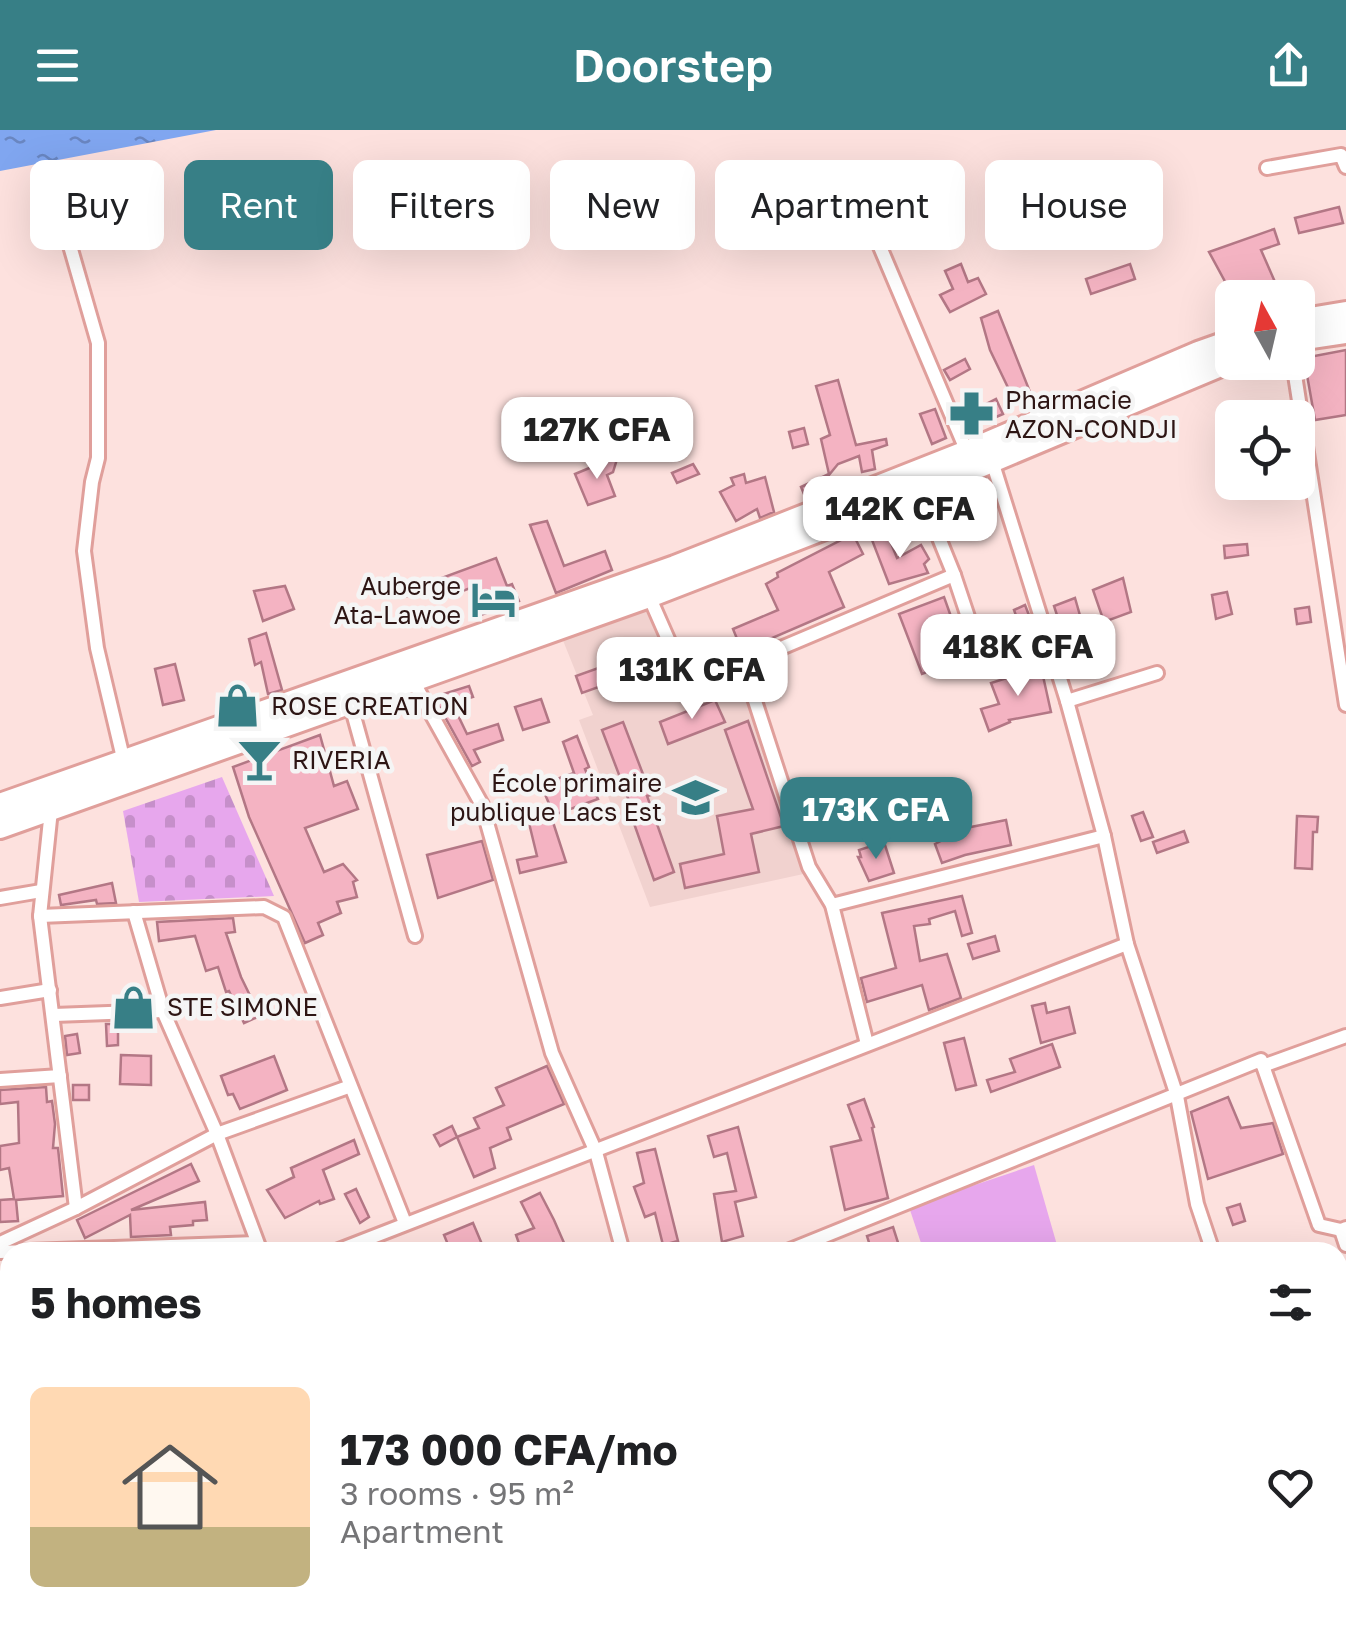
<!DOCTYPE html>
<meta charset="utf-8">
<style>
:root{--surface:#fff;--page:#f6f6f6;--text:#202124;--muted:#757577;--line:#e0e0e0;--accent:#377f86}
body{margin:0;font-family:"Golos Text",sans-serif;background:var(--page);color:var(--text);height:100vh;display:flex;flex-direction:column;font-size:38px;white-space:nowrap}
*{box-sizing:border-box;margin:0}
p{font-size:32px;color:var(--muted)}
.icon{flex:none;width:55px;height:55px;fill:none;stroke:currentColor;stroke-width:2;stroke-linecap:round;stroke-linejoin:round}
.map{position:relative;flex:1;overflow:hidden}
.panel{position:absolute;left:0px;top:1112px;width:1348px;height:392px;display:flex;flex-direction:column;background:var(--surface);border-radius:30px 30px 0 0;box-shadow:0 10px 40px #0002}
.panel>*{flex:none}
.guide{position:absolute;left:30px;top:30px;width:1288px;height:90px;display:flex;gap:20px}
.needle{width:65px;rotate:352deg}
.fabs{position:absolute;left:1215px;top:150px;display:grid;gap:20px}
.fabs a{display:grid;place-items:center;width:100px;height:100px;border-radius:15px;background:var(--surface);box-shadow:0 10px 40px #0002;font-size:50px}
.price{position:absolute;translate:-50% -85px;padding:0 22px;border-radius:20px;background:#fff;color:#222;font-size:32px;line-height:65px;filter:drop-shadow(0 2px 5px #0008)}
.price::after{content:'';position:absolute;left:50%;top:60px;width:30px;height:22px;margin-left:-15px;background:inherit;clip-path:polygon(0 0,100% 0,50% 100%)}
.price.selected{background:var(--accent);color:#fff}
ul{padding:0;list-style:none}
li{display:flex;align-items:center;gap:30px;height:250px;padding:0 30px}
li+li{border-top:2px solid var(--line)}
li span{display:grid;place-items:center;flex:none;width:280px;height:200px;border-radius:15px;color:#555}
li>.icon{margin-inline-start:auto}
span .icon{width:120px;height:120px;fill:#fffc;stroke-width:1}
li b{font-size:42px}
h2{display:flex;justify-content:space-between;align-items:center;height:120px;padding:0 30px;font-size:42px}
.tag{padding:0 35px;border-radius:15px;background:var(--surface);box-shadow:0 10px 40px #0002;font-size:35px;line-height:90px}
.tag.selected{background:var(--accent);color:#fff}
header{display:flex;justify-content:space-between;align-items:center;height:130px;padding:0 30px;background:var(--accent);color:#fff;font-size:45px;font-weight:600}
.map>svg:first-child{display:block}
</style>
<header><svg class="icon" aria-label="menu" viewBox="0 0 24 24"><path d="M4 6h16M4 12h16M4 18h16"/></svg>Doorstep<svg class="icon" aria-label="share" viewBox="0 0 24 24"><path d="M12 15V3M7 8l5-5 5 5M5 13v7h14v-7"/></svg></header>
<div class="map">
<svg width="1346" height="1504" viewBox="0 0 1346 1504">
<defs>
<pattern id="cemetery-stones" width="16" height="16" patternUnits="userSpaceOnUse" patternTransform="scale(2.5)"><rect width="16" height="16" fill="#e7a7ed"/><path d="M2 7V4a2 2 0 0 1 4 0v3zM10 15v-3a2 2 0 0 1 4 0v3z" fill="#c68fca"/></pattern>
<pattern id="water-ripples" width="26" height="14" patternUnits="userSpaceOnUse" patternTransform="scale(2.5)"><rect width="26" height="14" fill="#80a6f0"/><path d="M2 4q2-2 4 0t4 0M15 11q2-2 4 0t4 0" fill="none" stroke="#6986c1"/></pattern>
</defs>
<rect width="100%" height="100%" fill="#fde1de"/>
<path fill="#f1d2cf" d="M647 479 686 551 741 543 808 743 650 777 579 590 593 585 562 508Z"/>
<path fill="url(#cemetery-stones)" d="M222 647 274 766 139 772 123 681Z"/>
<path fill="#e7a7ed" d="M1034 1035 1059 1122H924L909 1077Z"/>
<g fill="url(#water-ripples)">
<path d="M0 0H216L0 41Z"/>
<path d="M1346 1308V1487L1338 1491V1312Z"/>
<path d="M758 1495H1320L1299 1504H756Z"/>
</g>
<g fill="#f4b3c2" stroke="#b37785" stroke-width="2.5">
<path d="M1339 77 1343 93 1299 103 1295 88Z"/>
<path d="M1274 99 1279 114 1261 120 1282 168H1234L1209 122Z"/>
<path d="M961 134 968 152 978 148 986 164 950 182 940 165 953 159 945 141Z"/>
<path d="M1130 134 1135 149 1091 164 1086 149Z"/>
<path d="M998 181 1030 262 1013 268 990 220 981 188Z"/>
<path d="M1346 220V285L1315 290 1304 228Z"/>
<path d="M965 229 970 239 950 250 944 240Z"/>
<path d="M838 250 856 315 886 309 887 315 872 320 875 339 862 342 859 326 838 334 811 367 806 369 801 357 829 344 821 309 830 305 816 256Z"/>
<path d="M977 268 980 277 996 269 1003 284 968 299 959 275Z"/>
<path d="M935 279 946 308 932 314 920 284Z"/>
<path d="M804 298 808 314 793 318 789 302Z"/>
<path d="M618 326 613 342 607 345 615 366 588 375 575 344Z"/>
<path d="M693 334 699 344 677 353 672 343Z"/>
<path d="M744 344 746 353 765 347 774 382 760 388 757 379 736 391 720 362 734 355 731 348Z"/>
<path d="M547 391 564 436 605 421 612 440 556 463 530 395Z"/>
<path d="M887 403 897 428 921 415 929 429 924 434 928 443 889 454 872 410Z"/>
<path d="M853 404 863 424 829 442 844 477 742 521 733 499 778 480 766 454 778 447 777 443Z"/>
<path d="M1247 414 1248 425 1225 428 1224 416Z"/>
<path d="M496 428 507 456 512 454 519 471 481 485 470 458 445 468 440 462 407 466 406 461Z"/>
<path d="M1123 448 1131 482 1104 492 1093 460Z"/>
<path d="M285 456 294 479 263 491 254 461Z"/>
<path d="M1227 462 1232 484 1216 489 1212 465Z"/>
<path d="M944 467 964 523 940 531 941 537 922 544 899 484Z"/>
<path d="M1075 468 1087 510 1067 516 1054 476Z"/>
<path d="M1025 475 1032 493 1028 495 1033 513 1002 523 996 505 1020 497 1014 480Z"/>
<path d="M1309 477 1311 492 1297 494 1295 479Z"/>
<path d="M266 503 282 560 268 564 261 532 255 535 249 509Z"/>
<path d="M643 522 649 539 582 563 576 546Z"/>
<path d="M175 534 184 570 163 575 155 539Z"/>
<path d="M1041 537 1051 582 1009 590 1010 592 989 601 981 579 999 574 991 553Z"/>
<path d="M469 556 473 567 452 573 467 604 498 594 503 610 474 620 480 632 472 636 434 567Z"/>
<path d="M541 569 549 592 523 600 515 577Z"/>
<path d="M715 570 725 592 668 614 660 592Z"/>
<path d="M748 591 784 696 751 704 759 742 685 758 680 734 724 724 717 686 753 679 725 600Z"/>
<path d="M623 592 651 665 647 666 674 742 654 750 631 685 634 684 602 600Z"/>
<path d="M320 605 334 656 347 651 358 679 305 698 324 742 343 734 357 750 353 752 357 767 337 772 341 783 318 793 323 805 305 813 249 687 233 637Z"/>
<path d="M577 606 589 637 585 639 598 669 554 685 544 662 551 651 574 643 563 612Z"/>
<path d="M1143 682 1153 707 1141 711 1132 686Z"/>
<path d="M1297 686 1318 687 1317 702H1313L1312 739 1295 738Z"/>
<path d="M552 689 566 732 520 743 517 730 537 726 529 693Z"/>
<path d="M1006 690 1011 715 965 725 942 733 935 714 966 698Z"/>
<path d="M1184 701 1188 712 1157 723 1153 712Z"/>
<path d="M482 711 493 750 438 768 427 725Z"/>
<path d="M884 712 894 743 869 751 858 727H861L859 720Z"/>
<path d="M112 753 116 773 97 774 96 770 61 775 59 765Z"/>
<path d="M962 766 972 803 962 806 955 781 929 789 930 794 914 796 920 831 947 824 961 868 929 880 922 855 867 872 861 848 896 838 882 783Z"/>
<path d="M233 788 235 802 226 803 241 847 260 886 244 893 229 861 226 862 218 837 206 841 195 806 159 811 157 792Z"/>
<path d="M995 806 999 821 973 829 968 814Z"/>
<path d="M1045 873 1047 883 1069 877 1075 903 1041 913 1032 876Z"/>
<path d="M106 894H118V915L107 916Z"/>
<path d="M77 904 80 923 67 925 65 906Z"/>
<path d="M964 908 976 955 956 960 944 913Z"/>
<path d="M1052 914 1060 937 991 962 987 950 1015 942 1010 929Z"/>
<path d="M121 925 151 926V955L120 954Z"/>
<path d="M274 926 287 960 240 979 233 964 228 965 221 946Z"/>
<path d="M547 936 564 974 507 998 511 1009 490 1018 495 1038 474 1047 457 1007 479 998 474 988 504 975 496 958Z"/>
<rect x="73" y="955" width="16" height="15"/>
<path d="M46 957 47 972 52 971 55 994 53 1018H58L63 1066 16 1070 18 1091 0 1092V1070L14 1069 9 1038 0 1040V1016L19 1013 18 972 0 974V960Z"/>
<path d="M1228 967 1241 998 1273 993 1283 1024 1208 1049 1191 982Z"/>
<path d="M864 969 874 997 872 998 888 1068 845 1080 831 1017 861 1010 848 975Z"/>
<path d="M452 996 457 1007 440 1016 434 1005Z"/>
<path d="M738 997 756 1067 735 1072 743 1106 722 1112 714 1064 736 1061 727 1023 714 1027 708 1006Z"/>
<path d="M354 1010 359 1024 323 1040 334 1069 320 1074 319 1071 285 1088 267 1060 294 1047 291 1038Z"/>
<path d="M655 1019 678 1111 663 1115 655 1083 645 1087 634 1057 644 1053 637 1023Z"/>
<path d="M191 1034 199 1051 131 1080 205 1072 207 1090 193 1091V1095L170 1097 171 1105 131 1107 130 1085 85 1108 77 1090Z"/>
<path d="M356 1059 369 1087 360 1093 345 1064Z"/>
<path d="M540 1063 554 1090 568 1122H522L516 1105 534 1098 521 1072Z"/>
<path d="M1240 1074 1245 1091 1233 1095 1227 1078Z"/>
<path d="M473 1093 484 1119 451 1122 444 1105Z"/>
<path d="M893 1097 901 1122H872L867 1106Z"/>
</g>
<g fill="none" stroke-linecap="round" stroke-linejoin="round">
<defs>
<g id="street">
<path d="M1267 38 1341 25 1346 37"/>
<path d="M850 46 967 322"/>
<path d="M53 75 64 95 98 213V328L92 352 84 421 97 518 124 632"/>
<path d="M1293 232 1346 575"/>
<path d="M992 331 1067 571 1104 706 1127 814 1177 966 1197 1074 1213 1122"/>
<path d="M920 361 954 445 980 523"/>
<path d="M649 466 685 548 743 534 954 445"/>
<path d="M743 534 809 737 832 775 867 914"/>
<path d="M413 551 482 675 552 923 596 1022 623 1122"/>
<path d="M1067 571 1157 543"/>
<path d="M350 572 415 806"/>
<path d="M51 680 40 786 76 1078"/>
<path d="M0 768 41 761"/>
<path d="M832 775 1104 706"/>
<path d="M134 782 163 881 217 1004 261 1122"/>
<path d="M40 786 264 777 284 787 405 1093"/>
<path d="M0 868 50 860"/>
<path d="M54 885 163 881"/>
<path d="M1263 936 1346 906"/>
<path d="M0 950 60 946"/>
<path d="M1341 1100 1346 1115"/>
<path d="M0 1113 76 1078 217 1004 348 957"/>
<path d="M0 1122 256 1113"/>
<path d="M334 1122 1127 814"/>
<path d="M785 1122 1261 930 1319 1095 1341 1100 1346 1098"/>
<path d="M0 1320H10"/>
<path d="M0 1412 10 1438"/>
<path d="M32 1495 36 1504"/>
<path d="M419 1495 422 1504"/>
<path d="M0 1500 13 1495"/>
<path d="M455 1504 489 1495"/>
</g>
<g id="highway">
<path d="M1298 191 1346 183"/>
<path d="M1298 209 1346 202"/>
<path d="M0 675 675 437 967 322 1198 223 1232 211"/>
<path d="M0 697 649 466 920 361 1232 230"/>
</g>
</defs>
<use href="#street" stroke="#e09f9b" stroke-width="18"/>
<use href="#highway" stroke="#e09f9b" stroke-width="28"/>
<use href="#street" stroke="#fff" stroke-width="12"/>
<use href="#highway" stroke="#fff" stroke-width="22"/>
</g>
<defs>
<symbol id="pharmacy-bare" viewBox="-9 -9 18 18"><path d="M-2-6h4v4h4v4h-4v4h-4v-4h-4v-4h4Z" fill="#377f86" stroke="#f5f5f5" stroke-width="2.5" paint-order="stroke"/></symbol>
<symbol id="hotel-bare" viewBox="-9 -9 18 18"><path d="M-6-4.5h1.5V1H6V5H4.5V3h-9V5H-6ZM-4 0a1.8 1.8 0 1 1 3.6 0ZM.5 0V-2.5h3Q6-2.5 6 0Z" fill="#377f86" stroke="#f5f5f5" stroke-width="2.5" paint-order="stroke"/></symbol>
<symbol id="shop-bare" viewBox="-9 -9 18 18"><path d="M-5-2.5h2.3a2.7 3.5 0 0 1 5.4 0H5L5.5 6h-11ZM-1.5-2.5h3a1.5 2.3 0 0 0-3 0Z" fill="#377f86" stroke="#f5f5f5" stroke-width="2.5" paint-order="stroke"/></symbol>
<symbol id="bar-bare" viewBox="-9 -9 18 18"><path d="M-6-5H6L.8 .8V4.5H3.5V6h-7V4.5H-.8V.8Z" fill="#377f86" stroke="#f5f5f5" stroke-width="2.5" paint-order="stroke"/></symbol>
<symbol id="school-bare" viewBox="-9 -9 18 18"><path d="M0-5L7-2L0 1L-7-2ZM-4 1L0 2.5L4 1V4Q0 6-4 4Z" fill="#377f86" stroke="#f5f5f5" stroke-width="2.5" paint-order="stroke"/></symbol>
</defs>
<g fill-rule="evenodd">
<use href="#pharmacy-bare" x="940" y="252" width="63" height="63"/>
<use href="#hotel-bare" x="462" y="438" width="63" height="63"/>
<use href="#shop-bare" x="206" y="544" width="63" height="63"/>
<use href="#bar-bare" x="228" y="598" width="63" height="63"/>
<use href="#school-bare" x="664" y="636" width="63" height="63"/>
<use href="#shop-bare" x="102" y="846" width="63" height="63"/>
</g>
<g text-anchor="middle" stroke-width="9" stroke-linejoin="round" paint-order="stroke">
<g font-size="25" fill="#2d1514" stroke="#f5f5f5" text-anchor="start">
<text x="1005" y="279">Pharmacie<tspan x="1005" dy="29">AZON-CONDJI</tspan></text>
<text x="461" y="465" text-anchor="end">Auberge<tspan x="461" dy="29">Ata-Lawoe</tspan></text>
<text x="271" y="585">ROSE CREATION</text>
<text x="292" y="639">RIVERIA</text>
<text x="662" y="662" text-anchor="end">École primaire<tspan x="662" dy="29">publique Lacs Est</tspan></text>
<text x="167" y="886">STE SIMONE</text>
</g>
</g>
</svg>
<div class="fabs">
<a><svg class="needle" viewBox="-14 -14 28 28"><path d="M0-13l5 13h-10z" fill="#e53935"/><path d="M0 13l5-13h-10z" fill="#757577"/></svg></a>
<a><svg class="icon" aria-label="locate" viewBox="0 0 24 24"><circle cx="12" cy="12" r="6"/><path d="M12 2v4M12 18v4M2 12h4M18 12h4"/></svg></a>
</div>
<b class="price" style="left:597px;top:352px">127K CFA</b>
<b class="price" style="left:900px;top:431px">142K CFA</b>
<b class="price" style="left:1018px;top:569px">418K CFA</b>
<b class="price" style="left:692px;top:592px">131K CFA</b>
<b class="price selected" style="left:876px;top:732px">173K CFA</b>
<div class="guide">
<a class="tag">Buy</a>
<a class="tag selected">Rent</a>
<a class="tag">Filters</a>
<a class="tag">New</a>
<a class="tag">Apartment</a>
<a class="tag">House</a>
</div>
<section class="panel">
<h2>5 homes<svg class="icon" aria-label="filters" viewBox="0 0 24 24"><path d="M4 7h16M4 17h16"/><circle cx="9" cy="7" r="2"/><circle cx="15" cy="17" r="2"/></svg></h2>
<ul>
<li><span style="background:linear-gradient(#ffd9b3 70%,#c2b280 0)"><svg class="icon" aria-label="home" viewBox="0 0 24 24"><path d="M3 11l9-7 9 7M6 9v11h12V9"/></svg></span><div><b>173 000 CFA/mo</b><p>3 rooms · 95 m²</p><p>Apartment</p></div><svg class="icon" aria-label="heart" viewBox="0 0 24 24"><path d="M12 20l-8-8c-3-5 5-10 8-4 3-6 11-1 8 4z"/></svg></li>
</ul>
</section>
</div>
